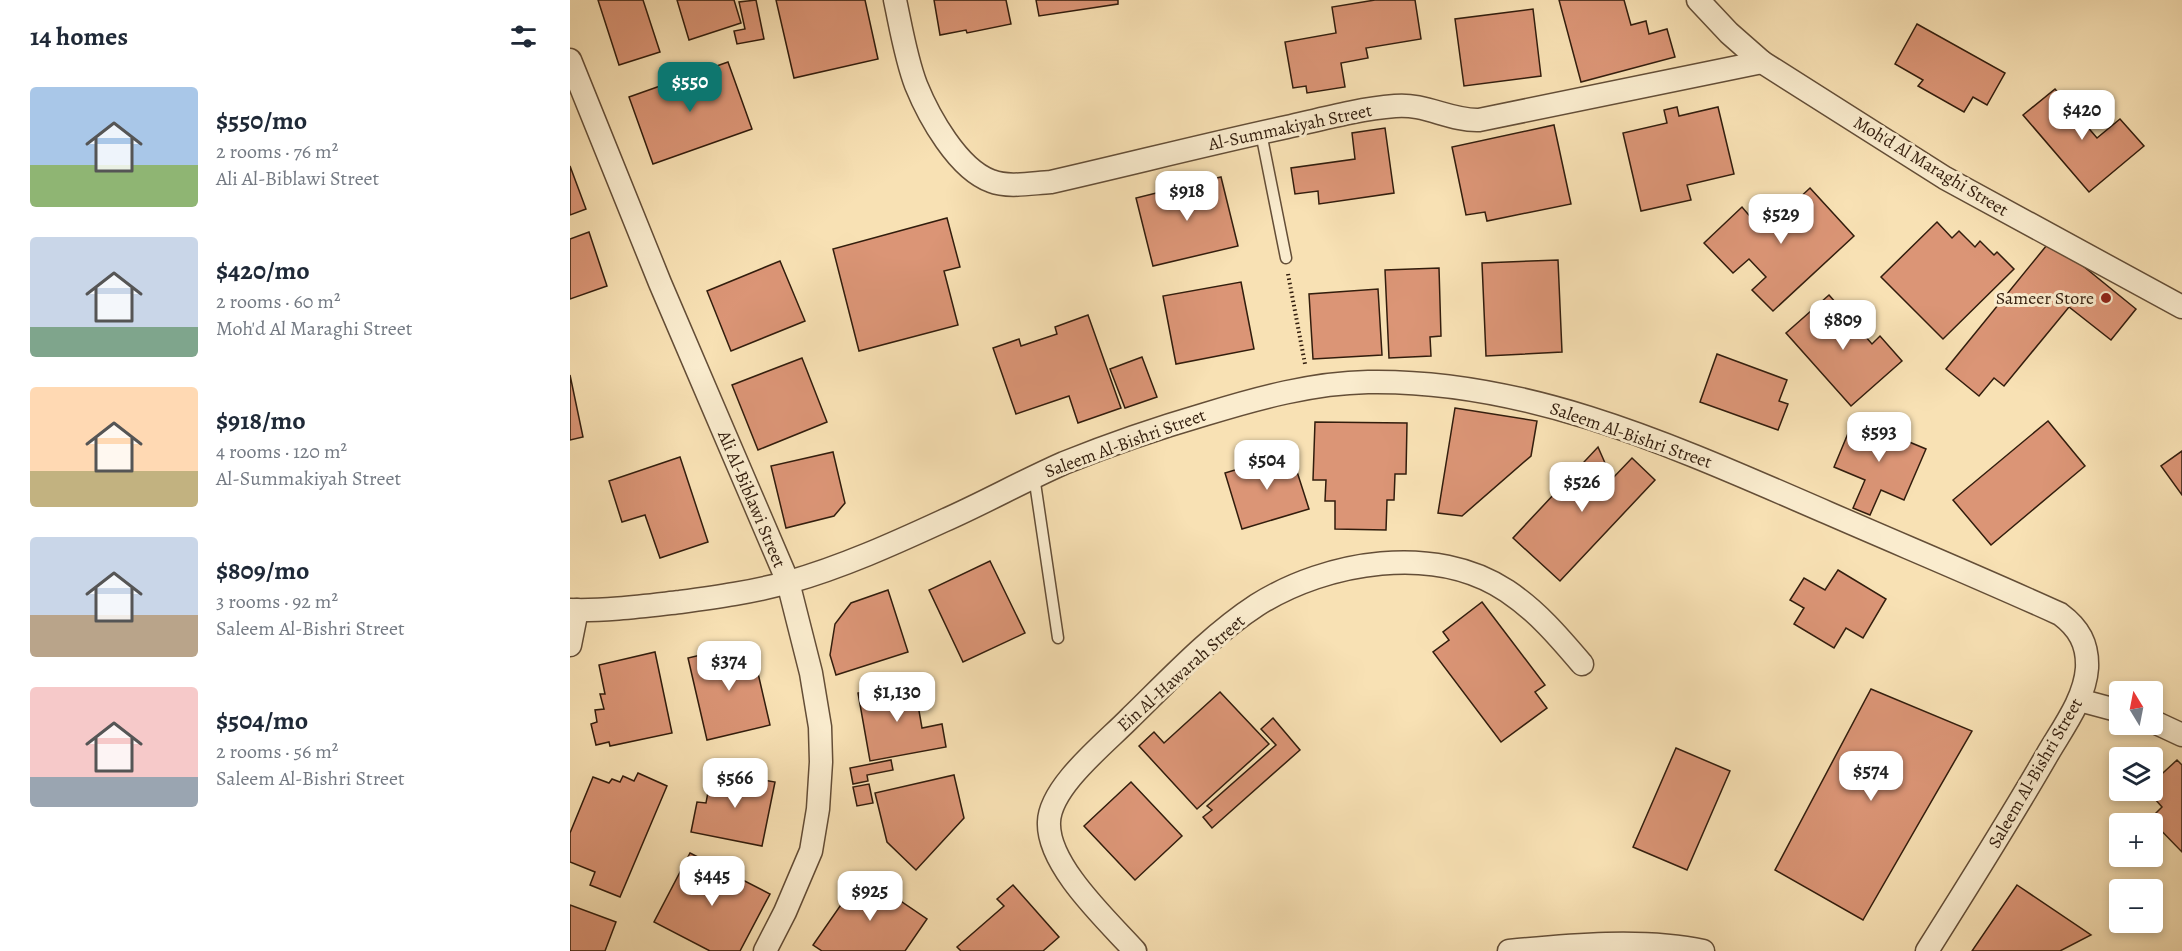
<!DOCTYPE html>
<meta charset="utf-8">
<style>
:root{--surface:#fff;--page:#f2f2f3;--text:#1f2937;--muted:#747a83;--accent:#0f766e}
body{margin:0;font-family:Alegreya,serif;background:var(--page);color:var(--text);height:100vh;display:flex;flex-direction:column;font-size:22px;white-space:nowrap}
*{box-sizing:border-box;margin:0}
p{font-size:20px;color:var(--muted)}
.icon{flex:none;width:33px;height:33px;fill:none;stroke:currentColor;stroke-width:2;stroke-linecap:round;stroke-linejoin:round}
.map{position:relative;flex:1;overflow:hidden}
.panel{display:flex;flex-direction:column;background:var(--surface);width:570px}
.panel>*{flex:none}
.needle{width:39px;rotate:350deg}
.fabs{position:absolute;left:1539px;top:681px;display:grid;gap:12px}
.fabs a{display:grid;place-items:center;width:54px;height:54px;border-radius:6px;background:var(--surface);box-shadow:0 3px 9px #0003;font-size:30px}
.price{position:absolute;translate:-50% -51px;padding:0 14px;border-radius:12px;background:#fff;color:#222;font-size:20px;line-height:39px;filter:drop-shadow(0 2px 3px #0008)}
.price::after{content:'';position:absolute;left:50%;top:36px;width:18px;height:14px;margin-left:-9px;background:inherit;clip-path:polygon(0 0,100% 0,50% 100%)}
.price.active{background:var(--accent);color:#fff}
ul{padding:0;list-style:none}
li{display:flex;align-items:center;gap:18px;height:150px;padding:0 30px}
li span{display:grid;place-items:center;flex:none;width:168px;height:120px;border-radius:6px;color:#555}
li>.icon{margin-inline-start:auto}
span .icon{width:72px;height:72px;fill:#fffc;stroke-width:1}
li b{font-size:26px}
h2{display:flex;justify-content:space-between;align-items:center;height:72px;padding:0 30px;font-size:26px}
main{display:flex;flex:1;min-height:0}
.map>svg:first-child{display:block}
</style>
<main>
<section class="panel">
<h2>14 homes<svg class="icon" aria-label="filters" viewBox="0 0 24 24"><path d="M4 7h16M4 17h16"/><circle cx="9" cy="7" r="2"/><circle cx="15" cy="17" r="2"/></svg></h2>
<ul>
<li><span style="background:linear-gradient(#a9c7e8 65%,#8fb573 0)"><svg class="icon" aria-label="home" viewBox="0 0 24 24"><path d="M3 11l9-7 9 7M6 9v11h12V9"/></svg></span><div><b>$550/mo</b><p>2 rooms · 76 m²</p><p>Ali Al-Biblawi Street</p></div></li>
<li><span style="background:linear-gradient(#c9d6e8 75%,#7fa58c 0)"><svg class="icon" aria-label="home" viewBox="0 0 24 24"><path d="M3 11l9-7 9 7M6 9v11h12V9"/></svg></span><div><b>$420/mo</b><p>2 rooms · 60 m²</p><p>Moh'd Al Maraghi Street</p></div></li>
<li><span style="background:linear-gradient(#ffd9b3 70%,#c2b280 0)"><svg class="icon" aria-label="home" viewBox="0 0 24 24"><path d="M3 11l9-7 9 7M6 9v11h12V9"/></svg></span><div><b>$918/mo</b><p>4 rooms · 120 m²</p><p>Al-Summakiyah Street</p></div></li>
<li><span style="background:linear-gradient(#c9d6e8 65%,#b9a48a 0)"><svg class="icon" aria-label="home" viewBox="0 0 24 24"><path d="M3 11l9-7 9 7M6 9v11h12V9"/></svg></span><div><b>$809/mo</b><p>3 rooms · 92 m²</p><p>Saleem Al-Bishri Street</p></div></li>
<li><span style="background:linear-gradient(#f6c9c9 75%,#9aa5b1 0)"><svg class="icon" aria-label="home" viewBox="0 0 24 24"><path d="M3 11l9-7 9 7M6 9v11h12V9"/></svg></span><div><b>$504/mo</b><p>2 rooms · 56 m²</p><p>Saleem Al-Bishri Street</p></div></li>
</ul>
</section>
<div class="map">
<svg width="1612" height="951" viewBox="0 0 1612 951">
<rect width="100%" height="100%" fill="#f8e1b4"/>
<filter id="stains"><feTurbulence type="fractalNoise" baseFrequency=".00333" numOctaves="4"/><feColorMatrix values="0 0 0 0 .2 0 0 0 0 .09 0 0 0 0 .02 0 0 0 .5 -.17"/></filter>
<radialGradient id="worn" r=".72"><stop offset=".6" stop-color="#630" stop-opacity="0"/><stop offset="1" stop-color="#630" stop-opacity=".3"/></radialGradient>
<g fill="#db9576" stroke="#321d0d" stroke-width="1.5">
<path d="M28 0H73L90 52 49 65Z"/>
<path d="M107 0H164L171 23 119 40Z"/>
<path d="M186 0 194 39 167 44 164 31 175 29 169 2Z"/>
<path d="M206 0H295L308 59 224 78Z"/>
<path d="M364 0H436L441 24 397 33 396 30 370 35Z"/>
<path d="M466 0H548V4L469 16Z"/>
<path d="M805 0H845L851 39 796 48 798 58 771 63 775 87 737 93 736 86 723 88 715 42 766 33 762 7Z"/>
<path d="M989 0H1054L1061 25 1076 21 1079 34 1097 29 1105 57 1011 82Z"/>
<path d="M963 9 971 76 894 86 885 19Z"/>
<path d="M1347 24 1435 73 1417 105 1403 97 1394 112 1348 86 1353 80 1325 64Z"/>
<path d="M158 62 182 129 83 164 59 97Z"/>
<path d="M1485 89 1527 138 1550 119 1574 146 1519 192 1453 115Z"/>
<path d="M1107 107 1109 116 1148 107 1164 174 1117 185 1121 200 1071 211 1053 133 1097 123 1094 110Z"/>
<path d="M984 125 1001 204 917 221 915 212 896 215 882 147Z"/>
<path d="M815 128 824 193 749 204 748 191 725 194 721 168 785 159 782 133Z"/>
<path d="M0 166 16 209 0 215Z"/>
<path d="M651 177 668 246 583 266 566 198Z"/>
<path d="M1240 188 1284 236 1203 311 1182 290 1196 277 1179 259 1163 273 1134 243 1172 207 1183 220 1200 204 1210 216Z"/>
<path d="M377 218 390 267 374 271 388 325 289 351 263 249Z"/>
<path d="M1367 222 1382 238 1389 231 1405 247 1410 241 1424 255 1427 252 1444 269 1373 339 1311 277Z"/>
<path d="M19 232 37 286 0 299V239Z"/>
<path d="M1481 240 1566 309 1541 340 1499 307 1434 386 1424 378 1409 396 1376 369Z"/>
<path d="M988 260 992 352 916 356 912 263Z"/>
<path d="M210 261 235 321 161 351 137 291Z"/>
<path d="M869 268 871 336 860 337 861 356 819 358 815 270Z"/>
<path d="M671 282 684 349 606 364 593 296Z"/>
<path d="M808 289 812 355 743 359 739 294Z"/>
<path d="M1259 295 1302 344 1310 336 1332 361 1281 406 1216 333Z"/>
<path d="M518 315 551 408 508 423 499 396 446 414 423 348 449 339 451 346 487 334 485 327Z"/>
<path d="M1147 354 1217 380 1209 401 1218 404 1208 430 1130 402Z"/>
<path d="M572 357 587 397 555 408 540 369Z"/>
<path d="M232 358 257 422 188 450 162 385Z"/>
<path d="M0 375 13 437 0 440Z"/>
<path d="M885 408 967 421 961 456 892 516 868 513Z"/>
<path d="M1284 419 1356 449 1334 500 1311 490 1300 515 1283 508 1295 480 1264 467Z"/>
<path d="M1478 421 1515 466 1421 545 1383 500Z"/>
<path d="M745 422 837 423 836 474H825L824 500H817L816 530 765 529V501H755L756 480H743Z"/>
<path d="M1028 447 1042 479 1062 458 1085 480 990 581 943 538Z"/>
<path d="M1612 451V495L1591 466Z"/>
<path d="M263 452 275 503 264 516 216 528 201 466Z"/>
<path d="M721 453 739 509 672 529 655 473Z"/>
<path d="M110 457 138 542 90 558 75 515 52 522 39 481Z"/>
<path d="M420 561 455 633 393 662 359 590Z"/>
<path d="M1268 570 1316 599 1293 638 1276 628 1264 648 1224 624 1234 608 1220 600 1234 578 1255 590Z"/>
<path d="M318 590 338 652 266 675 260 655 265 624 281 603Z"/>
<path d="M912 602 975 685 965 692 977 708 931 742 863 652 879 640 873 632Z"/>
<path d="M181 643 200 725 137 740 118 658Z"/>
<path d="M85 652 102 733 40 746 39 742 26 745 21 724 27 722 25 710 34 709 30 694H35L29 665Z"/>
<path d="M344 682 352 728 372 724 376 747 300 761 288 693Z"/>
<path d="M1301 689 1402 731 1293 920 1205 870Z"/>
<path d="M650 692 699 744 627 809 569 746 584 732 594 743Z"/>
<path d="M703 718 730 750 642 828 633 817 642 810 637 806 706 745 691 729Z"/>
<path d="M1106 748 1160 771 1117 870 1063 847Z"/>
<path d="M321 760 323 770 297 775 298 781 283 784 280 768Z"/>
<path d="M1607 760 1612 765V852L1580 819 1592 807 1577 790H1582V783Z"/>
<path d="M142 771 205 782 192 846 121 832 127 802 136 803Z"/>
<path d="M68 773 97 786 50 897 20 885 25 872 0 862V833L23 777 39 783 42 779 50 782 53 776 64 781Z"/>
<path d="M384 775 394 818 346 870 317 842 305 793Z"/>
<path d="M561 782 612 836 565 880 514 826Z"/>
<path d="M299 784 303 803 287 806 283 787Z"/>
<path d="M120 853 200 894 170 951H140L84 922Z"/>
<path d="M293 873 314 888 312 893 323 901 326 898 357 919 335 951H252L243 945Z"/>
<path d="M443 885 489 937 473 951H391L387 947 434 906 427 899Z"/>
<path d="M1447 885 1521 935 1490 951H1402Z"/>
<path d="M0 905 46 922 35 951H0Z"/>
</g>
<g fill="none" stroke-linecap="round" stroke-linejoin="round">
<defs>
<g id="lane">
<path d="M691 133 716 258"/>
<path d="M464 476 488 638"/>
</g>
<g id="street">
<path d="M325 0C331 28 336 59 346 85 359 117 388 169 421 181 439 188 462 183 481 182 560 164 638 144 717 127 752 119 788 109 825 106 855 103 880 121 909 120L1192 62"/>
<path d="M1128 0 1159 33 1192 62 1375 178 1612 307"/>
<path d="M0 60 90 283 218 582 241 673 250 727 251 762 248 809 241 851 215 912 195 951"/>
<path d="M0 610C37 611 74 606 110 602 147 597 183 592 219 582 272 567 323 544 373 521 414 503 453 481 494 463 541 444 588 428 636 414 688 398 743 383 798 382 961 379 1112 450 1258 513 1336 547 1413 579 1490 614 1509 628 1518 644 1517 668 1515 699 1492 729 1477 755 1439 821 1398 886 1357 951"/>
<path d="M0 645 7 610"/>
<path d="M1509 700 1550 711"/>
<path d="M1582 721 1612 735"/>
<path d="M565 951C537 920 477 865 479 822 480 786 537 742 561 717 601 678 641 635 687 605 757 561 865 543 937 591 967 611 989 637 1012 664"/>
<path d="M939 951C998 945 1075 938 1133 951"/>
</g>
</defs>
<use href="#lane" stroke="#644e37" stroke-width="13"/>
<use href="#street" stroke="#644e37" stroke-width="25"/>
<path stroke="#321d0d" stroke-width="4" stroke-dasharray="1.5 3" stroke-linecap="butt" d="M718 274 735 364"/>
<use href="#lane" stroke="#faecce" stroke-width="10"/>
<use href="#street" stroke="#faecce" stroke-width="22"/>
</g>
<circle fill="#8f2418" stroke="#faecce" stroke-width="2" cx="1536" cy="298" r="6"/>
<g text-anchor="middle" stroke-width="6" stroke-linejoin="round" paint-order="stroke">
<g font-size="18" fill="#321d0d" stroke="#faecce">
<text transform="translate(720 127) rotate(-12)" y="6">Al-Summakiyah Street</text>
<text transform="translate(1361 166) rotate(31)" y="6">Moh'd Al Maraghi Street</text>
<text transform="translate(1061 435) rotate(19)" y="6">Saleem Al-Bishri Street</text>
<text transform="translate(555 443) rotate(-20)" y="6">Saleem Al-Bishri Street</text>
<text transform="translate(182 499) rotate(67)" y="6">Ali Al-Biblawi Street</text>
<text transform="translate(611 673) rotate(-42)" y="6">Ein Al-Hawarah Street</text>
<text transform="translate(1465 773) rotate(-60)" y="6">Saleem Al-Bishri Street</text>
</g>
<g font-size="18" fill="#321d0d" stroke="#faecce" text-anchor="end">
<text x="1524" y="304">Sameer Store</text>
</g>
</g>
<rect width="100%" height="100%" filter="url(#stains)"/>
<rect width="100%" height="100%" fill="url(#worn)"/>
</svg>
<div class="fabs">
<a><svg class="needle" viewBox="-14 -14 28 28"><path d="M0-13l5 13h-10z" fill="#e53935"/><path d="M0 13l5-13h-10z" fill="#747a83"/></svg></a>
<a><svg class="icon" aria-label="layers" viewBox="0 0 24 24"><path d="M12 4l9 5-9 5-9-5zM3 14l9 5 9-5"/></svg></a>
<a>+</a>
<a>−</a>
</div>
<b class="price active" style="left:120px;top:113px">$550</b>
<b class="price" style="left:1512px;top:141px">$420</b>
<b class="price" style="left:617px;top:222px">$918</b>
<b class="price" style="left:1211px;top:245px">$529</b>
<b class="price" style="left:1273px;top:351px">$809</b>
<b class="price" style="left:1309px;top:463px">$593</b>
<b class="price" style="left:697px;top:491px">$504</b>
<b class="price" style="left:1012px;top:513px">$526</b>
<b class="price" style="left:159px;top:692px">$374</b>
<b class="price" style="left:327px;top:723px">$1,130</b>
<b class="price" style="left:1301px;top:802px">$574</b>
<b class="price" style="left:165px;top:809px">$566</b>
<b class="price" style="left:142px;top:907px">$445</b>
<b class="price" style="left:300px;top:922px">$925</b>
</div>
</main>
